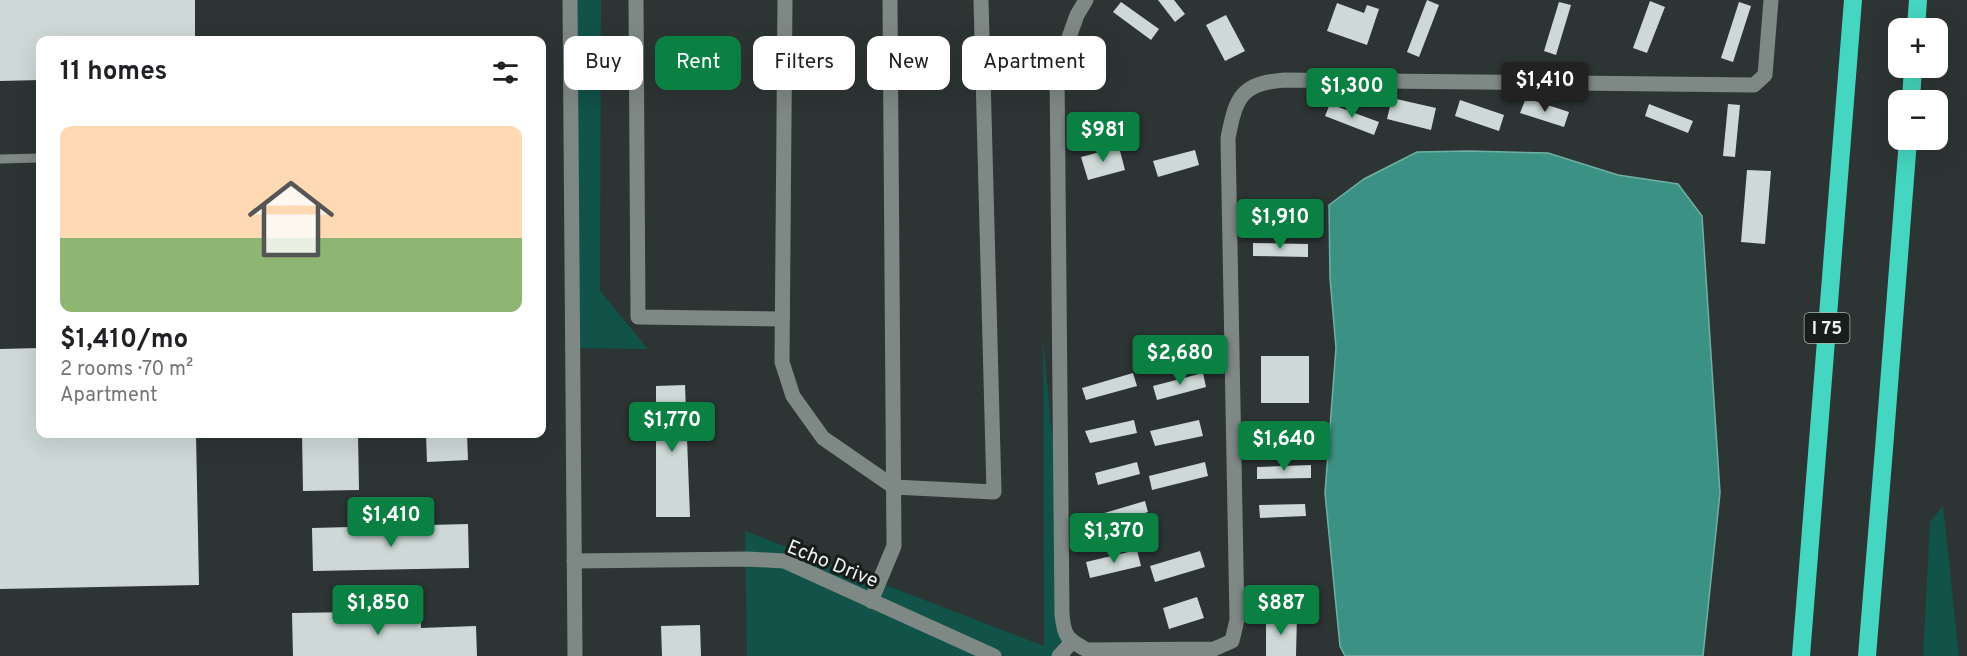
<!DOCTYPE html>
<meta charset="utf-8">
<style>
:root{--surface:#fff;--page:#f2f2f2;--text:#202124;--muted:#757577;--accent:#0b8043}
body{margin:0;font-family:Overpass,sans-serif;background:var(--page);color:var(--text);height:100vh;display:flex;flex-direction:column;font-size:22px;white-space:nowrap}
*{box-sizing:border-box;margin:0}
p{font-size:20px;color:var(--muted)}
.icon{flex:none;width:33px;height:33px;fill:none;stroke:currentColor;stroke-width:2;stroke-linecap:round;stroke-linejoin:round}
.map{position:relative;flex:1;overflow:hidden}
.panel{position:absolute;left:36px;top:36px;width:510px;height:402px;display:flex;flex-direction:column;background:var(--surface);border-radius:12px;box-shadow:0 6px 24px #0002}
.panel>*{flex:none}
.top-card{position:absolute;left:564px;top:36px;width:570px;height:54px;display:flex;gap:12px}
.buttons{position:absolute;left:1888px;top:18px;display:grid;gap:12px}
.buttons a{display:grid;place-items:center;width:60px;height:60px;border-radius:12px;background:var(--surface);box-shadow:0 6px 24px #0002;font-size:30px}
.price{position:absolute;translate:-50% -51px;padding:0 14px;border-radius:6px;background:var(--accent);color:#fff;font-size:20px;line-height:39px;filter:drop-shadow(0 2px 3px #0008)}
.price::after{content:'';position:absolute;left:50%;top:36px;width:18px;height:14px;margin-left:-9px;background:inherit;clip-path:polygon(0 0,100% 0,50% 100%)}
.price.on{background:#222;color:#fff}
ul{padding:0;list-style:none}
li{display:grid;align-content:center;gap:12px;height:318px;padding:0 24px}
li span{display:grid;place-items:center;height:186px;border-radius:12px;color:#555}
li>.icon{margin-inline-start:auto}
span .icon{width:108px;height:108px;fill:#fffc;stroke-width:1}
li b{font-size:26px}
h2{display:flex;justify-content:space-between;align-items:center;height:72px;padding:0 24px;font-size:26px}
.chip{padding:0 21px;border-radius:12px;background:var(--surface);box-shadow:0 6px 24px #0002;font-size:21px;line-height:54px}
.chip.on{background:var(--accent);color:#fff}
.map>svg:first-child{display:block}
</style>
<div class="map">
<svg width="1967" height="656" viewBox="0 0 1967 656">
<rect width="100%" height="100%" fill="#2d3534"/>
<g fill="#115249">
<path d="M570 0H601L600 291 648 349 572 348Z"/>
<path d="M1043 339 1072 642 1071 656H747L745 531 1044 646Z"/>
<path d="M1943 506 1959 656H1923L1930 522Z"/>
</g>
<path fill="#3b9284" stroke="#70afa5" stroke-width="1.5" d="M1469 151 1548 153 1618 175 1678 184 1702 216 1720 493 1703 656H1345L1340 646 1325 493 1336 348 1330 278 1329 205 1364 179 1417 152Z"/>
<g fill="#ced9d7">
<path d="M0 0H195V40H40V80L0 81Z"/>
<path d="M1158 0H1174L1185 14 1175 22Z"/>
<path d="M1427 0 1439 5 1419 57 1407 52Z"/>
<path d="M1650 1 1665 7 1647 53 1633 48Z"/>
<path d="M1121 2 1159 29 1151 40 1113 12Z"/>
<path d="M1559 2 1571 5 1556 55 1544 51Z"/>
<path d="M1739 2 1751 6 1733 62 1721 58Z"/>
<path d="M1337 3 1364 13 1367 5 1379 9 1367 45 1327 31Z"/>
<path d="M1226 15 1245 51 1225 61 1206 25Z"/>
<path d="M1392 98 1436 108 1431 130 1387 119Z"/>
<path d="M1526 98 1569 112 1564 127 1520 113Z"/>
<path d="M1460 100 1504 115 1499 131 1455 116Z"/>
<path d="M1330 104 1379 122 1374 135 1325 116Z"/>
<path d="M1649 104 1693 121 1688 133 1645 116Z"/>
<path d="M1728 104 1740 105 1735 157 1723 156Z"/>
<path d="M1119 147 1125 170 1088 180 1081 157Z"/>
<path d="M1195 150 1199 165 1158 177 1153 161Z"/>
<path d="M1747 170 1771 171 1765 244 1741 242Z"/>
<path d="M1253 243 1308 244V257L1253 256Z"/>
<path d="M40 348V434H196L199 585 0 589V349Z"/>
<rect x="1261" y="356" width="48" height="47"/>
<path d="M1133 373 1137 386 1086 400 1082 388Z"/>
<path d="M1203 373 1206 387 1157 400 1153 386Z"/>
<path d="M685 385 690 517H656V386Z"/>
<path d="M1134 420 1137 433 1090 443 1085 431Z"/>
<path d="M1199 420 1203 436 1155 446 1150 431Z"/>
<path d="M302 434H358L359 490 303 491Z"/>
<path d="M426 434H467L468 460 427 462Z"/>
<path d="M1137 462 1140 474 1098 485 1095 473Z"/>
<path d="M1205 462 1208 476 1152 490 1149 476Z"/>
<path d="M1311 465V478L1257 479V467Z"/>
<path d="M1145 501 1148 512 1094 529 1091 517Z"/>
<path d="M1305 504 1306 516 1260 518 1259 505Z"/>
<path d="M468 524 469 568 313 571 312 528Z"/>
<path d="M1137 550 1141 566 1090 578 1086 562Z"/>
<path d="M1200 551 1205 567 1155 582 1150 566Z"/>
<path d="M1197 597 1204 618 1169 629 1163 608Z"/>
<path d="M420 611 421 628 476 626 477 656H293L292 613Z"/>
<path d="M1297 615 1296 656H1266V616Z"/>
<path d="M700 625 701 656H662L661 626Z"/>
</g>
<g fill="none" stroke-linecap="round" stroke-linejoin="round">
<path stroke="#7e8885" stroke-width="9" d="M0 159 40 158"/>
<g stroke="#7e8885" stroke-width="15">
<path d="M570 0 575 656"/>
<path d="M636 0 638 317 782 319"/>
<path d="M785 0 782 362 793 396 823 438 894 487 994 492 981 0"/>
<path d="M1086 0 1077 15 1057 71 1062 614C1064 637 1067 639 1087 650L1214 649 1232 641 1237 620 1228 138C1236 97 1241 83 1285 80L1754 85 1765 75 1771 0"/>
<path d="M574 561 748 559 784 561 994 656"/>
<path d="M871 601 894 546 890 0"/>
<path d="M1059 656 1072 642"/>
</g>
<g stroke="#44d6c0" stroke-width="18">
<path d="M1916 28 1918 0"/>
<path d="M1911 100 1913 68"/>
<path d="M1801 656 1853 0"/>
<path d="M1867 656 1884 449 1908 140"/>
</g>
</g>
<g text-anchor="middle" stroke-width="6" stroke-linejoin="round" paint-order="stroke">
<rect fill="#181c1b" stroke="#adb2b1" stroke-width="1.5" x="1804.5" y="313" width="45" height="30" rx="4.5"/>
<g font-size="18" font-weight="bold" fill="#edf3f1">
<text x="1827" y="334">I 75</text>
</g>
<g font-size="20" fill="#edf3f1" stroke="#181c1b">
<text transform="translate(833 563) rotate(22)" y="7">Echo Drive</text>
</g>
</g>
</svg>
<div class="buttons">
<a>+</a>
<a>−</a>
</div>
<b class="price on" style="left:1545px;top:113px">$1,410</b>
<b class="price" style="left:1352px;top:119px">$1,300</b>
<b class="price" style="left:1103px;top:163px">$981</b>
<b class="price" style="left:1280px;top:250px">$1,910</b>
<b class="price" style="left:1180px;top:386px">$2,680</b>
<b class="price" style="left:672px;top:453px">$1,770</b>
<b class="price" style="left:1284px;top:472px">$1,640</b>
<b class="price" style="left:391px;top:548px">$1,410</b>
<b class="price" style="left:1114px;top:564px">$1,370</b>
<b class="price" style="left:378px;top:636px">$1,850</b>
<b class="price" style="left:1281px;top:636px">$887</b>
<div class="top-card">
<a class="chip">Buy</a>
<a class="chip on">Rent</a>
<a class="chip">Filters</a>
<a class="chip">New</a>
<a class="chip">Apartment</a>
</div>
<section class="panel">
<h2>11 homes<svg class="icon" aria-label="filters" viewBox="0 0 24 24"><path d="M4 7h16M4 17h16"/><circle cx="9" cy="7" r="2"/><circle cx="15" cy="17" r="2"/></svg></h2>
<ul>
<li><span style="background:linear-gradient(#ffd9b3 60%,#8fb573 0)"><svg class="icon" aria-label="home" viewBox="0 0 24 24"><path d="M3 11l9-7 9 7M6 9v11h12V9"/></svg></span><div><b>$1,410/mo</b><p>2 rooms · 70 m²</p><p>Apartment</p></div></li>
</ul>
</section>
</div>
